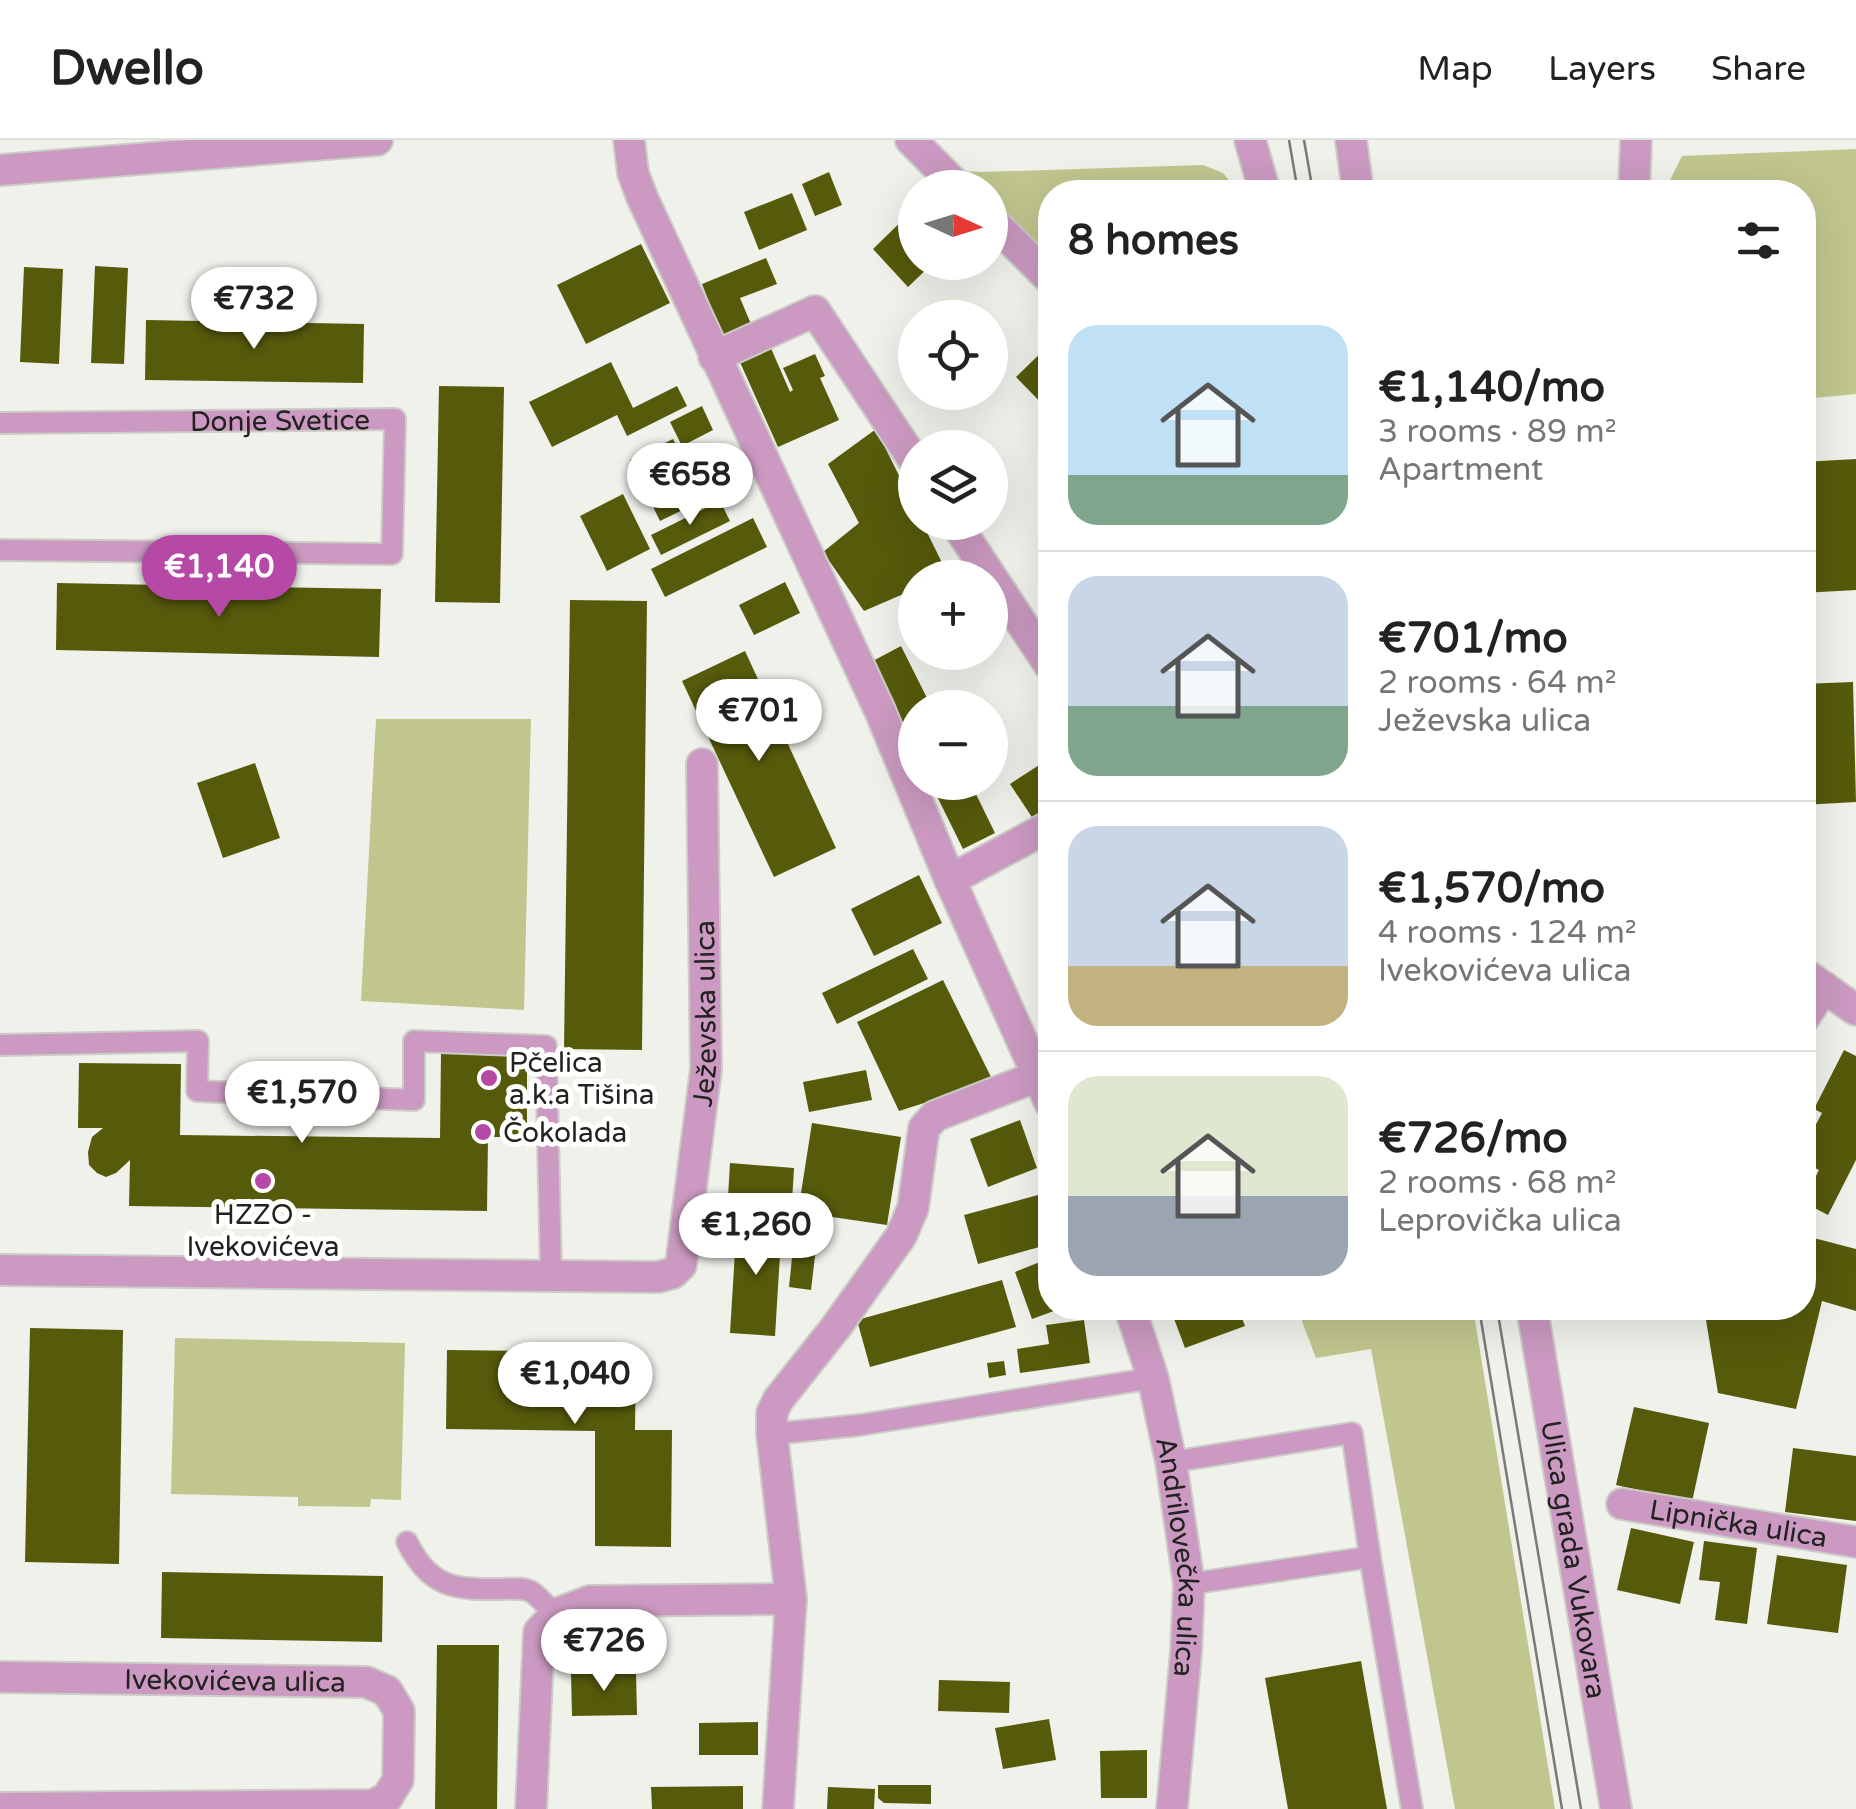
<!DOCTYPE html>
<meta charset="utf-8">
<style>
:root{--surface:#fff;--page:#f6f6f6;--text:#222;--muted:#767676;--line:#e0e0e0;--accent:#b648a6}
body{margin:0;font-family:"Varela Round",sans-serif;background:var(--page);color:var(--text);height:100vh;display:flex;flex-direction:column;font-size:38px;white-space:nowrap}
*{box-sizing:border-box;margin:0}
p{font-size:32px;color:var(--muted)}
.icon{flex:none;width:55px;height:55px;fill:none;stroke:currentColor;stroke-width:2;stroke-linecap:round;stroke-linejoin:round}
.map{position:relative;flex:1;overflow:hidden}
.panel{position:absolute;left:1038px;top:40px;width:778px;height:1140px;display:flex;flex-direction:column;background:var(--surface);border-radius:40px;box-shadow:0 10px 40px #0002}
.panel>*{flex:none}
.needle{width:65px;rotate:94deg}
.controls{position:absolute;left:898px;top:30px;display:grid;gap:20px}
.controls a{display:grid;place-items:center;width:110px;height:110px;border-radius:50%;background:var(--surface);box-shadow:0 10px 40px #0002;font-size:50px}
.price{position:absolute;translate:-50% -85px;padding:0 22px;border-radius:35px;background:#fff;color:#222;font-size:32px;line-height:65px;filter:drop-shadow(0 2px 5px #0008)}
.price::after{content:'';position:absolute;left:50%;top:60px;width:30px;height:22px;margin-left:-15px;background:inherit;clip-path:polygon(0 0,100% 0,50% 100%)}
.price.current{background:var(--accent);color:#fff}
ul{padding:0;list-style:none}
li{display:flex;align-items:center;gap:30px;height:250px;padding:0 30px}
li+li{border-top:2px solid var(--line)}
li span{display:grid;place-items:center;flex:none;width:280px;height:200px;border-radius:30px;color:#555}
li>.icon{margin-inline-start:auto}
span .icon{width:120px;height:120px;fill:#fffc;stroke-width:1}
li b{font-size:42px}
h2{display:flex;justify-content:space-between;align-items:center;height:120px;padding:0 30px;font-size:42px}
header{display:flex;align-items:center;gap:60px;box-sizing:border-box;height:140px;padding:0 50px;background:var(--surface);border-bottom:2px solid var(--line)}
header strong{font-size:48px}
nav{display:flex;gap:55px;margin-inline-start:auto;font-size:35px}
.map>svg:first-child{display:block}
</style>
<header>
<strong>Dwello</strong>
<nav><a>Map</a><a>Layers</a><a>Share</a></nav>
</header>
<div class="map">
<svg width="1856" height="1669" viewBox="0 0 1856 1669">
<rect width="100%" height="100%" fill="#f0f1eb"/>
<g fill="#c1c68e">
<path d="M1856 9V254L1803 259 1802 52H1664L1682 16Z"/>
<path d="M956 25 963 31 982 32 1203 25 1223 33 1239 52H1050V129L990 68V48L970 47Z"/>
<path d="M376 579H531L524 870 361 861Z"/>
<path d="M1297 1168H1473L1555 1669H1455L1371 1209 1316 1218Z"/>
<path d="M175 1198 405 1203 401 1360 371 1359 370 1367 298 1366V1357L171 1354Z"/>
</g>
<g fill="#565a0b">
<path d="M829 32 842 65 815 76 802 44Z"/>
<path d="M792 53 807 90 759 110 744 72Z"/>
<path d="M915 68V122H934L908 147 873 109Z"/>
<path d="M641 104 670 163 586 204 557 145Z"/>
<path d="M766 118 777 144 740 158 751 184 722 196 702 144Z"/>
<path d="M95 126 128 128 124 224 91 223Z"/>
<path d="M24 127 63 129 59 224 20 222Z"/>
<path d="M146 180 364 184 363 243 145 240Z"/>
<path d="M1050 204V272L1016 237Z"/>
<path d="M770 206 790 252 793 250 783 228 815 214 825 236 820 238 839 280 778 307 739 220Z"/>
<path d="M611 222 633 268 677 246 687 266 627 296 617 275 552 307 529 262Z"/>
<path d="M439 246 504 247 500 463 435 462Z"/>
<path d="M702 266 713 290 682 306 670 282Z"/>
<path d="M876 289 915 368V382H922L948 435 915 438V449L864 471 823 412 859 383 828 324Z"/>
<path d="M673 299 703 360 660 381 630 320Z"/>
<path d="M1856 319V450L1802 453V322Z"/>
<path d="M623 354 650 409 607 431 580 376Z"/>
<path d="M720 361 730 381 661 415 651 395Z"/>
<path d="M753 378 767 407 665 457 651 429Z"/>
<path d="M785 442 800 473 754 495 739 465Z"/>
<path d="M57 443 381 449 379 517 56 510Z"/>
<path d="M570 460 647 461 642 910 564 909Z"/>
<path d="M901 506 932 568H915V613L869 523Z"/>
<path d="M745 511 836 708 774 737 682 541Z"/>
<path d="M1853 542 1856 662 1802 665V544Z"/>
<path d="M1050 618V681L1039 688 1010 644Z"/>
<path d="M255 623 280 698 223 718 197 643Z"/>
<path d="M930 642H970L995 693 963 709Z"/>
<path d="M919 735 942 783 874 816 851 769Z"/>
<path d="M913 809 928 839 837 884 822 853Z"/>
<path d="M943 840 993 941 899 971 857 882Z"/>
<path d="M1050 883V913L1040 887Z"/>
<path d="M1844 910 1856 916V1020L1828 1075 1803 1062 1819 1030 1802 1021V1011L1822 973 1814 969Z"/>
<path d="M441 913 527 914V997H488L487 1071 129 1066 130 1020 116 1033 106 1037 97 1033 89 1025 88 1012 92 997 103 988H78L79 923 181 924 180 995 440 998Z"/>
<path d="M866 930 872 960 809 972 803 942Z"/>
<path d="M1020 980 1037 1028 988 1047 970 999Z"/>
<path d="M812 983 901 997 887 1085 798 1072Z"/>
<path d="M730 1023 794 1028 791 1079 727 1074Z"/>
<path d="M1038 1055 1050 1104 978 1124 964 1075Z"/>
<path d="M737 1079 782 1082 775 1196 730 1193Z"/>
<path d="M796 1079 819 1082 811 1150 789 1147Z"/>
<path d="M1802 1095 1856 1109V1171L1822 1161 1796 1269 1718 1253 1704 1168H1802Z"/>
<path d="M1050 1118V1168H1062L1032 1179 1015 1132Z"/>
<path d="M1002 1140 1016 1187 870 1227 857 1180Z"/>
<path d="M1170 1168H1238L1245 1186 1185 1208Z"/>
<path d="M1084 1180 1090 1223 1020 1233 1017 1209 1049 1204 1046 1185Z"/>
<path d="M30 1188 123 1190 119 1424 25 1422Z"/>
<path d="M447 1210 636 1212 635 1290H672L671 1407 595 1406V1291L446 1289Z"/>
<path d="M1004 1221 1006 1235 989 1238 987 1223Z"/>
<path d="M1634 1267 1709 1283 1692 1362 1616 1345Z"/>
<path d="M1793 1308 1856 1316V1381L1785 1372Z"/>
<path d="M1631 1388 1694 1402 1680 1464 1617 1450Z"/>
<path d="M1704 1401 1757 1408 1747 1484 1715 1480 1720 1442 1699 1440Z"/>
<path d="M1777 1415 1847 1425 1838 1493 1767 1484Z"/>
<path d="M162 1432 383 1436 382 1502 161 1498Z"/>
<path d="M437 1505H499L497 1669H435Z"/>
<path d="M1361 1521 1387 1669H1288L1265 1538Z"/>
<path d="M636 1532 637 1575 572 1576 571 1533Z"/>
<path d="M939 1540 1010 1542 1009 1573 938 1571Z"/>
<path d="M1049 1579 1056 1620 1003 1629 995 1588Z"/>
<path d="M758 1582V1615H699V1583Z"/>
<path d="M1147 1610V1658H1101L1100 1611Z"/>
<path d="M878 1645H931V1664L884 1663 878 1658Z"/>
<path d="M743 1646V1669H652L651 1647Z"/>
<path d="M828 1647 875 1649 874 1669H827Z"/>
</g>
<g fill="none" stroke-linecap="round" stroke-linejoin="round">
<defs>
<g id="service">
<path id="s1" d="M0 283 395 279 392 414 0 410"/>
<path d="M0 905 198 901 197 951 414 960V901L546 906 551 1136"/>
<path d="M772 1294 860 1285 1153 1238"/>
<path d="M1171 1322 1352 1293 1370 1417 1189 1444"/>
<path d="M407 1402C429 1446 452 1450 500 1449 509 1449 523 1447 532 1452 540 1458 548 1468 556 1474"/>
<path d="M1370 1417 1412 1669"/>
</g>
<g id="minor">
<path d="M629 0 633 33 642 57 880 571 950 740 1050 963"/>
<path d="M911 0 959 48"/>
<path d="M1634 52 1636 0"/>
<path d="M990 79 1050 139"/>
<path d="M714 217 815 171 915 322"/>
<path d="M955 382 1050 526"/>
<path d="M950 740 1050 686"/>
<path d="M1802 832 1856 870"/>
<path d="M1802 881 1824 847"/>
<path id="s2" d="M0 1130 658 1137 673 1133 681 1125 706 929 702 624"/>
<path id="s3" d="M1130 1168 1153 1238 1171 1322 1189 1444 1186 1512 1172 1669"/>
<path id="s4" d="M1622 1364 1856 1402"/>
<path id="s5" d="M0 1537 366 1542 387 1551 399 1571 398 1640 387 1658 373 1665 0 1668"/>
<path d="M531 1669 539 1492 556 1474 590 1461 791 1459"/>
<path d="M778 1669 791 1459 772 1294V1273L778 1260 836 1187 901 1096 913 1068 924 988 935 976 1038 936"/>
</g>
<g id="tertiary">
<path d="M1250 0 1265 52"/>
<path d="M1351 0 1358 52"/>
<path d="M0 30 377 0"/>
<path id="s6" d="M1532 1168 1616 1669"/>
</g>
</defs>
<use href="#service" stroke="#cbccc6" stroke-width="24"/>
<use href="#minor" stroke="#cbccc6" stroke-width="34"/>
<use href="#tertiary" stroke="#cbccc6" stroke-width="34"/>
<use href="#service" stroke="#cb99c1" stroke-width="20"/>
<use href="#minor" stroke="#cb99c1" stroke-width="30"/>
<use href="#tertiary" stroke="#cb99c1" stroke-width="30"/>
<g stroke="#797976" stroke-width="2.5">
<path d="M1289 0 1298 52"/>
<path d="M1304 0 1313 52"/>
<path d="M1479 1168 1562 1669"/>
<path d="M1497 1168 1581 1669"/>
</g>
</g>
<g fill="#b648a6" stroke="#fffffe" stroke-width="4">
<circle cx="489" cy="938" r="10"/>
<circle cx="483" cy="992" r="10"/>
<circle cx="263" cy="1041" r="10"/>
</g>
<g text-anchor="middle" stroke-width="10" stroke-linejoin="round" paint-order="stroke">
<g font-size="28" fill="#222220" stroke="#fffffe">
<text dy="10" stroke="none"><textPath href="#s1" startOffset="280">Donje Svetice</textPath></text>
<text dy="10" stroke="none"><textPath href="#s2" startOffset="938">Ježevska ulica</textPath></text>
<text dy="10" stroke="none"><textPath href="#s4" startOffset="118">Lipnička ulica</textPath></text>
<text dy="10" stroke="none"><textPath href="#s3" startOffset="255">Andrilovečka ulica</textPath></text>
<text dy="10" stroke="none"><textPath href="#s6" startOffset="255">Ulica grada Vukovara</textPath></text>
<text dy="10" stroke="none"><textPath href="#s5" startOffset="235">Ivekovićeva ulica</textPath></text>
</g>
<g font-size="28" fill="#222220" stroke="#fffffe" text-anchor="start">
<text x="509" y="932">Pčelica<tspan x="509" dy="32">a.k.a Tišina</tspan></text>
<text x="503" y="1002">Čokolada</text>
<text x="263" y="1084" text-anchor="middle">HZZO -<tspan x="263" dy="32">Ivekovićeva</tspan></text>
</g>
</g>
</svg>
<div class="controls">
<a><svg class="needle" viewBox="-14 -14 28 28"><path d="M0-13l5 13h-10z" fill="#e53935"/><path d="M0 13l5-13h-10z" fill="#767676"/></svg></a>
<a><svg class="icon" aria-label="locate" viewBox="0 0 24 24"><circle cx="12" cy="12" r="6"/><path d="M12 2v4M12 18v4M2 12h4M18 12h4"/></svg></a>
<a><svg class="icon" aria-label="layers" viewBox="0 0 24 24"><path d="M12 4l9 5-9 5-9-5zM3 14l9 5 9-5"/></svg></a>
<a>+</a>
<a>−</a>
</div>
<b class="price" style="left:254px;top:212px">€732</b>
<b class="price" style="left:690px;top:388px">€658</b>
<b class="price current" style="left:219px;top:480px">€1,140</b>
<b class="price" style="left:759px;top:624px">€701</b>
<b class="price" style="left:302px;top:1006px">€1,570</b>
<b class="price" style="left:756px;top:1138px">€1,260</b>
<b class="price" style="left:575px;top:1287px">€1,040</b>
<b class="price" style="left:604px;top:1554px">€726</b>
<section class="panel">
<h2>8 homes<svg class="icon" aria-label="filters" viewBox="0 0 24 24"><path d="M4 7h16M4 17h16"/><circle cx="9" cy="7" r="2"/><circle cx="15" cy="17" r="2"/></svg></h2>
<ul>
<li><span style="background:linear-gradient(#bfe0f5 75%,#7fa58c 0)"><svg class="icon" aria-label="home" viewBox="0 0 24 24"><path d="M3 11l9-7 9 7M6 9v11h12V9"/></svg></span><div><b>€1,140/mo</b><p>3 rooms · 89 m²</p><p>Apartment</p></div></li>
<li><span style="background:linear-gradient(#c9d6e8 65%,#7fa58c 0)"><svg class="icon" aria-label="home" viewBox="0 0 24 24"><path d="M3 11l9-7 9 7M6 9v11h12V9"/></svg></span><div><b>€701/mo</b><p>2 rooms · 64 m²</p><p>Ježevska ulica</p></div></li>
<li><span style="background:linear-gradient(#c9d6e8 70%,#c2b280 0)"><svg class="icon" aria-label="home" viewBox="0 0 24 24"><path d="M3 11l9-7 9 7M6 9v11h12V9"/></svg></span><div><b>€1,570/mo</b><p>4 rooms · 124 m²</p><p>Ivekovićeva ulica</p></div></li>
<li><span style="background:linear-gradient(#dfe7d0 60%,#9aa5b1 0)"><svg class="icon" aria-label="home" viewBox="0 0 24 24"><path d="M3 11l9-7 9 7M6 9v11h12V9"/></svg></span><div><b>€726/mo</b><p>2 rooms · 68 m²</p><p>Leprovička ulica</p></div></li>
</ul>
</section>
</div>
